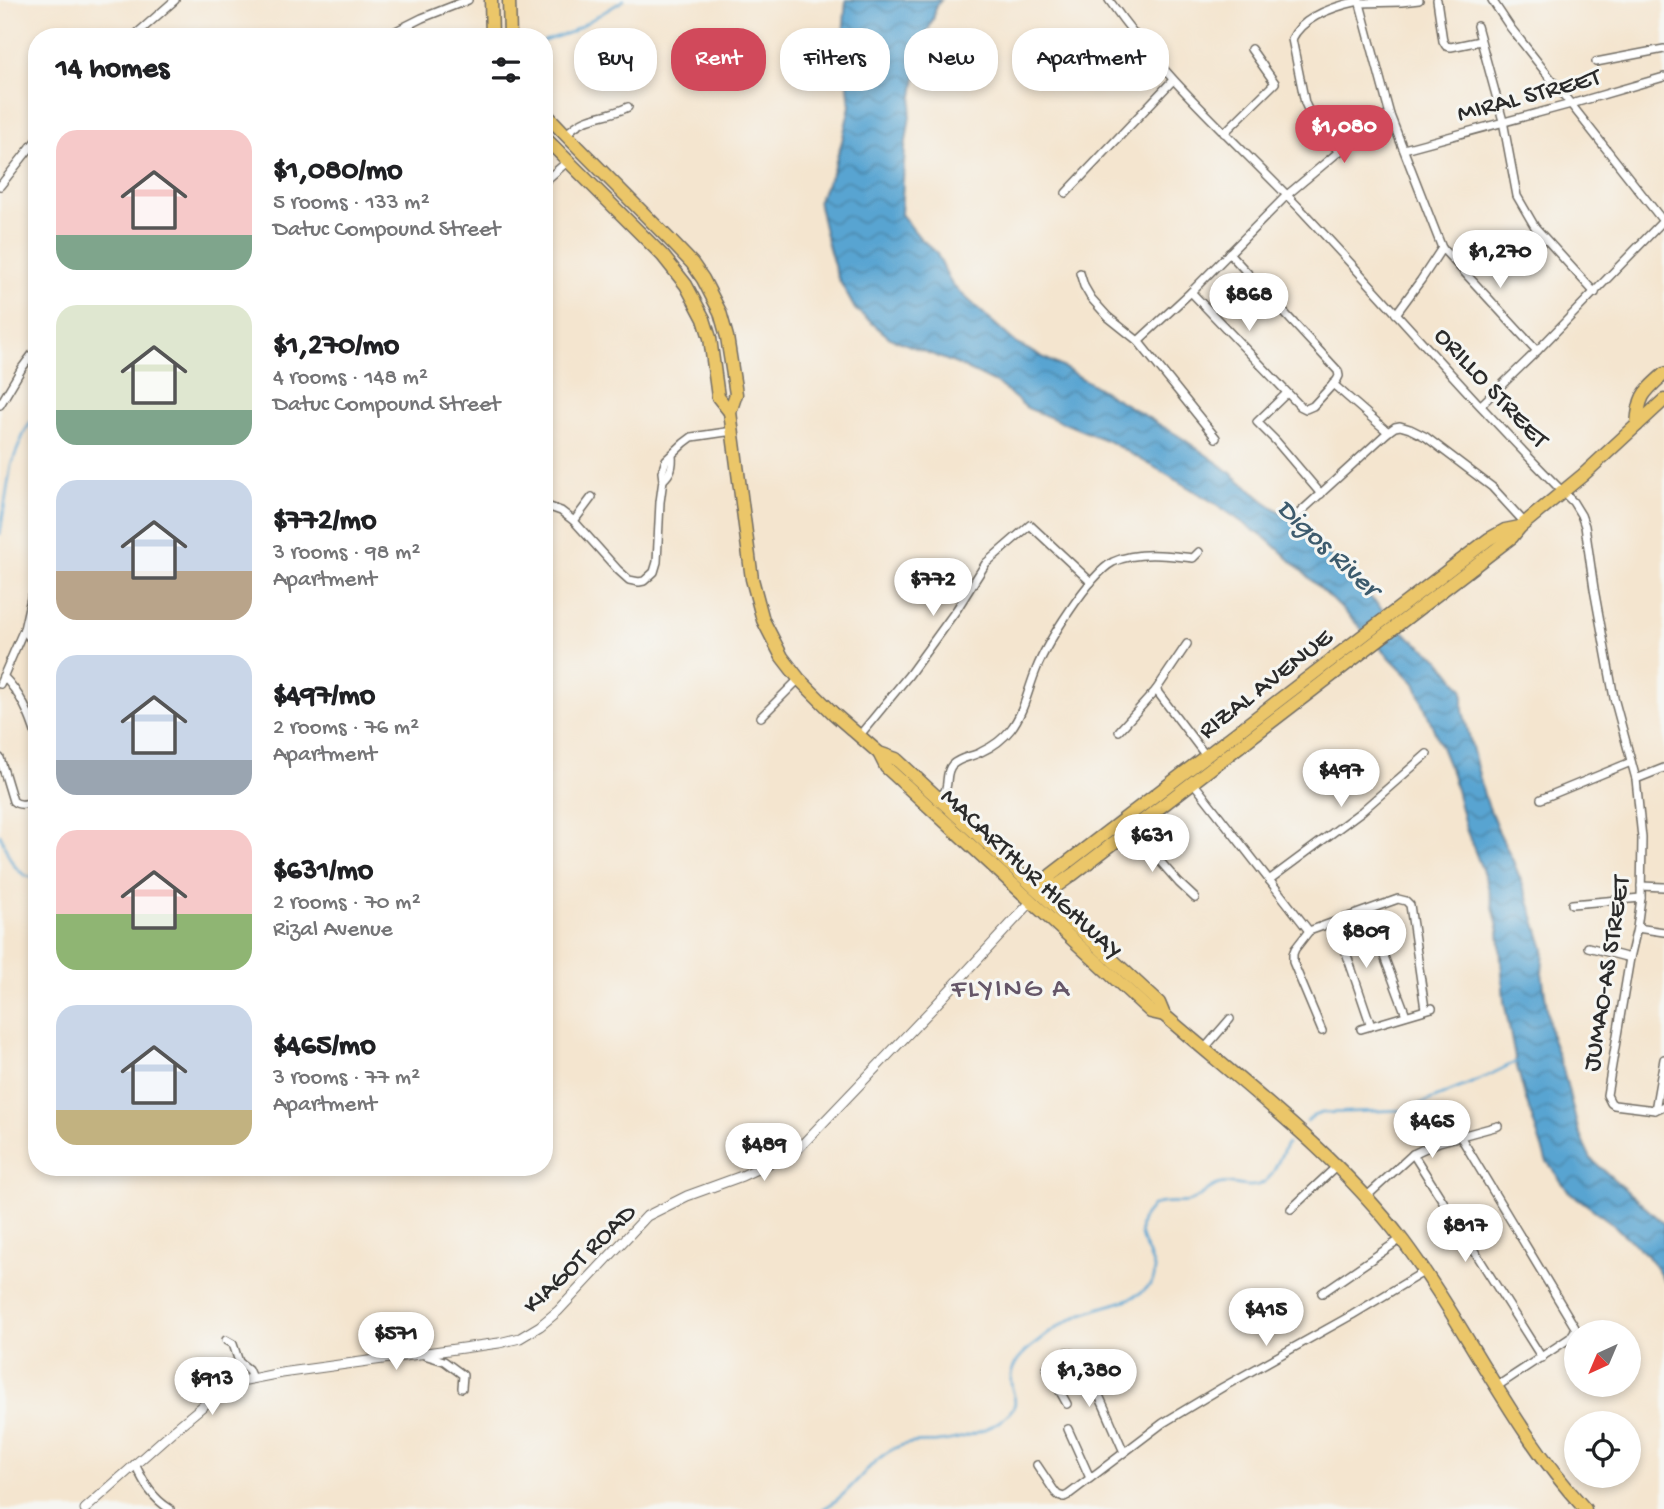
<!DOCTYPE html>
<meta charset="utf-8">
<style>
:root{--surface:#fff;--page:#f6f6f6;--text:#202124;--muted:#757577;--accent:#d1495b}
body{margin:0;font-family:"Gochi Hand",sans-serif;background:var(--page);color:var(--text);height:100vh;display:flex;flex-direction:column;font-size:26px;white-space:nowrap}
*{box-sizing:border-box;margin:0}
p{font-size:23px;color:var(--muted)}
.icon{flex:none;width:38px;height:38px;fill:none;stroke:currentColor;stroke-width:2;stroke-linecap:round;stroke-linejoin:round}
.map{position:relative;flex:1;overflow:hidden}
.side{position:absolute;left:28px;top:28px;width:525px;height:1148px;display:flex;flex-direction:column;background:var(--surface);border-radius:28px;box-shadow:0 4px 10px #0003}
.side>*{flex:none}
.top-card{position:absolute;left:574px;top:28px;width:665px;height:63px;display:flex;gap:14px}
.needle{width:46px;rotate:224deg}
.controls{position:absolute;left:1564px;top:1320px;display:grid;gap:14px}
.controls a{display:grid;place-items:center;width:77px;height:77px;border-radius:50%;background:var(--surface);box-shadow:0 4px 10px #0003;font-size:35px}
.price{position:absolute;translate:-50% -60px;padding:0 16px;border-radius:24px;background:#fff;color:#222;font-size:23px;line-height:46px;filter:drop-shadow(0 2px 4px #0008)}
.price::after{content:'';position:absolute;left:50%;top:42px;width:21px;height:16px;margin-left:-10px;background:inherit;clip-path:polygon(0 0,100% 0,50% 100%)}
.price.selected{background:var(--accent);color:#fff}
ul{padding:0;list-style:none}
li{display:flex;align-items:center;gap:21px;height:175px;padding:0 28px}
li span{display:grid;place-items:center;flex:none;width:196px;height:140px;border-radius:21px;color:#555}
li>.icon{margin-inline-start:auto}
span .icon{width:84px;height:84px;fill:#fffc;stroke-width:1}
li b{font-size:30px}
h2{display:flex;justify-content:space-between;align-items:center;height:84px;padding:0 28px;font-size:30px}
.chip{padding:0 24px;border-radius:28px;background:var(--surface);box-shadow:0 4px 10px #0003;font-size:24px;line-height:63px}
.chip.selected{background:var(--accent);color:#fff}
.map>svg:first-child{display:block}
</style>
<div class="map">
<svg width="1664" height="1509" viewBox="0 0 1664 1509">
<defs>
<pattern id="water-waves" width="16" height="10" patternUnits="userSpaceOnUse" patternTransform="scale(1.75)"><rect width="16" height="10" fill="#59a4d1"/><path d="M0 5q4-4 8 0t8 0" fill="none" stroke="#4a86aa"/></pattern>
</defs>
<rect width="100%" height="100%" fill="#f6f6f2"/>
<filter id="ink" filterUnits="userSpaceOnUse"><feTurbulence type="fractalNoise" baseFrequency=".0143" numOctaves="2"/><feDisplacementMap in="SourceGraphic" scale="14" xChannelSelector="R" yChannelSelector="G"/><feConvolveMatrix kernelMatrix="1 2 1 2 8 2 1 2 1" color-interpolation-filters="sRGB"/></filter>
<filter id="wash" filterUnits="userSpaceOnUse"><feTurbulence type="fractalNoise" baseFrequency=".00686" numOctaves="4" result="noise"/><feDisplacementMap in="SourceGraphic" scale="28" xChannelSelector="R" yChannelSelector="G"/><feGaussianBlur stdDeviation="1.57" result="paint"/><feColorMatrix in="noise" values="0 0 0 0 0 0 0 0 0 0 0 0 0 0 0 0 0 1.4 0 .05"/><feComposite in="paint" operator="in"/></filter>
<g filter="url(#wash)">
<rect width="100%" height="100%" fill="#f4e5cf"/>
<path fill="url(#water-waves)" stroke="#42687e" stroke-width="2" d="M846 0H941L936 7 933 20 925 36 918 64 905 148 901 214 920 238 936 252 952 285 1017 344 1066 369 1179 436 1221 465 1263 500 1290 519 1316 542 1408 636 1439 659 1463 689V711L1484 795 1499 832 1513 861 1528 898 1544 949 1542 973 1551 1036 1563 1069 1579 1133 1591 1159 1664 1224V1280L1647 1255 1609 1221 1568 1191 1546 1160 1526 1100 1516 1063 1504 1001 1499 931 1487 882 1466 829 1452 774 1415 683 1339 606 1272 543 1216 504 1154 467 1108 441 1027 408 998 384 959 365 890 338 855 309 837 276 827 241 818 201 832 173 842 141 850 106 843 36Z"/>
<g fill="none" stroke-linecap="round" stroke-linejoin="round">
<g stroke="#59a4d1" stroke-width="2.5">
<path d="M544 41 571 32 624 0"/>
<path d="M0 534 11 465 25 431 37 413"/>
<path d="M0 834C7 852 14 878 37 878"/>
<path d="M1307 1121 1313 1116 1322 1113 1405 1110 1479 1080 1518 1061"/>
<path d="M823 1509C855 1492 868 1458 900 1446 912 1441 925 1443 937 1442 957 1440 991 1431 1006 1416 1021 1402 1013 1399 1011 1383 1009 1364 1025 1351 1039 1341 1055 1328 1074 1316 1094 1310 1112 1304 1132 1301 1147 1288 1172 1266 1126 1241 1145 1215 1145 1215 1151 1208 1151 1207 1161 1200 1177 1204 1188 1202 1200 1199 1208 1187 1220 1184 1230 1182 1242 1187 1252 1186 1274 1185 1277 1159 1287 1144"/>
</g>
</g>
</g>
<g filter="url(#ink)">
<g fill="none" stroke-linecap="round" stroke-linejoin="round">
<defs>
<g id="minor">
<path d="M1109 0C1165 81 1239 144 1306 215 1395 310 1480 410 1573 502L1581 515 1585 526 1594 589 1614 698 1636 779 1642 838 1641 898 1637 928 1630 958 1607 1095 1611 1103 1614 1105 1655 1110 1664 1106"/>
<path d="M1359 0 1390 115 1442 248 1537 351"/>
<path d="M1437 0 1443 41 1446 46 1451 47 1480 41"/>
<path d="M1492 0 1510 27 1663 221"/>
<path d="M1360 3 1401 2 1419 0"/>
<path d="M1477 26 1503 121 1517 196 1535 227 1595 293"/>
<path d="M392 33 422 18 468 0"/>
<path d="M133 37 175 0"/>
<path d="M1596 62 1664 49"/>
<path d="M1224 133 1275 83 1251 49"/>
<path d="M566 135C585 113 604 119 628 107"/>
<path d="M1404 149 1571 104 1664 77"/>
<path d="M1339 152 1312 118 1305 103 1292 39C1303 16 1336 6 1359 1"/>
<path d="M544 182 568 161"/>
<path d="M0 186 37 139"/>
<path d="M1066 193 1173 80"/>
<path d="M1080 273 1084 286 1091 298 1108 317 1138 341 1216 438"/>
<path d="M1191 292 1300 406 1306 409 1313 406 1337 380 1339 376 1338 371 1229 253"/>
<path d="M1396 314 1421 280 1442 248"/>
<path d="M1138 341 1191 292 1287 195 1378 119 1390 115"/>
<path d="M1333 384 1388 432"/>
<path d="M1287 393 1257 422 1276 441 1321 494"/>
<path d="M0 405 22 368 37 348"/>
<path d="M1481 405 1537 351 1664 220"/>
<path d="M663 480C671 473 673 466 672 455"/>
<path d="M544 505 561 511 574 521 618 570 629 580 639 582 644 581 654 572 657 562 660 502 663 480 662 472 666 460 684 443 692 437 733 431"/>
<path d="M1296 516 1388 432 1395 427 1400 426 1410 429 1426 437 1492 487 1525 523"/>
<path d="M574 521 592 497"/>
<path d="M24 629 37 649"/>
<path d="M3 676C21 694 30 715 37 738"/>
<path d="M0 684 24 629 31 598 37 586"/>
<path d="M1156 690 1206 756"/>
<path d="M761 717 799 679"/>
<path d="M1119 731 1156 690 1187 644"/>
<path d="M859 736 909 675 957 609 986 563 1030 525 1091 582"/>
<path d="M0 758 13 801C20 807 28 803 37 801"/>
<path d="M1636 779 1664 768"/>
<path d="M1192 781 1309 931"/>
<path d="M937 799C940 796 943 794 945 791 949 782 945 773 952 765 960 757 972 757 981 752 992 747 1004 738 1011 729 1024 712 1028 690 1036 670 1046 644 1089 575 1113 562 1137 551 1168 555 1193 558L1199 552"/>
<path d="M1541 799 1631 762"/>
<path d="M1132 829 1179 883 1195 898"/>
<path d="M1269 880 1362 811 1427 754"/>
<path d="M1641 886 1664 887"/>
<path d="M1572 904 1641 898"/>
<path d="M1367 911 1406 1015"/>
<path d="M1336 923 1371 1026"/>
<path d="M1637 928 1664 932"/>
<path d="M1588 947 1630 958"/>
<path d="M1361 1029 1432 1008"/>
<path d="M1322 1031 1293 962V954L1295 949 1309 931 1398 899 1406 901 1410 905 1425 1009"/>
<path d="M1204 1049 1230 1019"/>
<path d="M1655 1110 1664 1059"/>
<path d="M1460 1136 1576 1329 1570 1338 1496 1387"/>
<path d="M1413 1154 1542 1358"/>
<path d="M1367 1196 1413 1154 1439 1142 1498 1126"/>
<path d="M1291 1209 1337 1166"/>
<path d="M1322 1293 1401 1239"/>
<path d="M226 1340 233 1344 239 1362 248 1369 252 1378"/>
<path d="M424 1355 444 1361 463 1375 462 1388"/>
<path d="M1067 1404 1047 1368 1050 1362 1067 1352 1074 1354C1096 1382 1109 1419 1124 1452"/>
<path d="M1068 1429 1090 1478"/>
<path d="M135 1464C144 1483 152 1498 170 1509"/>
<path d="M1037 1465 1055 1492 1058 1495 1064 1497 1068 1495 1163 1423 1223 1387 1352 1315 1425 1271"/>
</g>
<path id="tertiary" d="M85 1509 174 1430 221 1391 241 1381 281 1373 499 1343 520 1338 540 1326 558 1311 647 1216 687 1196 742 1176 797 1150 932 1009 1031 902"/>
<g id="primary">
<path d="M1637 425C1639 395 1643 393 1664 374"/>
<path d="M1045 887 1058 885 1072 875 1512 537 1520 527 1583 475 1664 400"/>
<path d="M1042 891 1045 887 1051 875 1489 539 1505 530 1520 527"/>
</g>
<g id="trunk">
<path d="M491 0 492 37"/>
<path d="M509 0 510 37"/>
<path d="M544 112 566 135 669 239 692 263 703 279 720 312 727 337 736 394 730 412 752 579 763 620 782 657 799 679 833 713 879 753 896 759 1159 1003 1164 1015C1246 1086 1337 1154 1403 1241 1468 1328 1511 1429 1585 1509"/>
<path d="M544 137 663 256 686 285 704 319 710 338 718 397 730 412"/>
<path d="M879 753 886 767 1151 1012 1164 1015"/>
</g>
</defs>
<use href="#minor" stroke="#716c64" stroke-width="10"/>
<use href="#tertiary" stroke="#716c64" stroke-width="11"/>
<use href="#primary" stroke="#716c64" stroke-width="15"/>
<use href="#trunk" stroke="#716c64" stroke-width="15"/>
<use href="#minor" stroke="#fff" stroke-width="7"/>
<use href="#tertiary" stroke="#fff" stroke-width="9"/>
<use href="#primary" stroke="#ebc669" stroke-width="12"/>
<use href="#trunk" stroke="#ebc669" stroke-width="12"/>
</g>
</g>
<g text-anchor="middle" stroke-width="6" stroke-linejoin="round" paint-order="stroke">
<g font-size="26" fill="#2b2b2b" stroke="#f6f6f2">
<text transform="translate(1528 93) rotate(-15)" y="9">MIRAL STREET</text>
<text transform="translate(1493 386) rotate(47)" y="9">ORILLO STREET</text>
<text transform="translate(1264 682) rotate(-38)" y="9">RIZAL AVENUE</text>
<text transform="translate(1033 872) rotate(43)" y="9">MACARTHUR HIGHWAY</text>
<text transform="translate(1604 973) rotate(-81)" y="9">JUMAO-AS STREET</text>
<text transform="translate(578 1257) rotate(-44)" y="9">KIAGOT ROAD</text>
</g>
<g font-size="28" font-style="italic" fill="#3d5b6d" stroke="#f6f6f2">
<text transform="translate(1330 546) rotate(43)" y="10">Digos River</text>
</g>
<g font-size="28" letter-spacing="2" fill="#665769" stroke="#f6f6f2">
<text x="1011" y="996">FLYING A</text>
</g>
</g>
</svg>
<div class="controls">
<a><svg class="needle" viewBox="-14 -14 28 28"><path d="M0-13l5 13h-10z" fill="#e53935"/><path d="M0 13l5-13h-10z" fill="#757577"/></svg></a>
<a><svg class="icon" aria-label="locate" viewBox="0 0 24 24"><circle cx="12" cy="12" r="6"/><path d="M12 2v4M12 18v4M2 12h4M18 12h4"/></svg></a>
</div>
<b class="price selected" style="left:1344px;top:165px">$1,080</b>
<b class="price" style="left:1500px;top:290px">$1,270</b>
<b class="price" style="left:1249px;top:333px">$868</b>
<b class="price" style="left:933px;top:618px">$772</b>
<b class="price" style="left:1341px;top:809px">$497</b>
<b class="price" style="left:1152px;top:874px">$631</b>
<b class="price" style="left:1366px;top:970px">$809</b>
<b class="price" style="left:1432px;top:1160px">$465</b>
<b class="price" style="left:764px;top:1183px">$489</b>
<b class="price" style="left:1465px;top:1264px">$817</b>
<b class="price" style="left:1266px;top:1348px">$415</b>
<b class="price" style="left:396px;top:1372px">$571</b>
<b class="price" style="left:1089px;top:1409px">$1,380</b>
<b class="price" style="left:212px;top:1417px">$913</b>
<div class="top-card">
<a class="chip">Buy</a>
<a class="chip selected">Rent</a>
<a class="chip">Filters</a>
<a class="chip">New</a>
<a class="chip">Apartment</a>
</div>
<section class="side">
<h2>14 homes<svg class="icon" aria-label="filters" viewBox="0 0 24 24"><path d="M4 7h16M4 17h16"/><circle cx="9" cy="7" r="2"/><circle cx="15" cy="17" r="2"/></svg></h2>
<ul>
<li><span style="background:linear-gradient(#f6c9c9 75%,#7fa58c 0)"><svg class="icon" aria-label="home" viewBox="0 0 24 24"><path d="M3 11l9-7 9 7M6 9v11h12V9"/></svg></span><div><b>$1,080/mo</b><p>5 rooms · 133 m²</p><p>Datuc Compound Street</p></div></li>
<li><span style="background:linear-gradient(#dfe7d0 75%,#7fa58c 0)"><svg class="icon" aria-label="home" viewBox="0 0 24 24"><path d="M3 11l9-7 9 7M6 9v11h12V9"/></svg></span><div><b>$1,270/mo</b><p>4 rooms · 148 m²</p><p>Datuc Compound Street</p></div></li>
<li><span style="background:linear-gradient(#c9d6e8 65%,#b9a48a 0)"><svg class="icon" aria-label="home" viewBox="0 0 24 24"><path d="M3 11l9-7 9 7M6 9v11h12V9"/></svg></span><div><b>$772/mo</b><p>3 rooms · 98 m²</p><p>Apartment</p></div></li>
<li><span style="background:linear-gradient(#c9d6e8 75%,#9aa5b1 0)"><svg class="icon" aria-label="home" viewBox="0 0 24 24"><path d="M3 11l9-7 9 7M6 9v11h12V9"/></svg></span><div><b>$497/mo</b><p>2 rooms · 76 m²</p><p>Apartment</p></div></li>
<li><span style="background:linear-gradient(#f6c9c9 60%,#8fb573 0)"><svg class="icon" aria-label="home" viewBox="0 0 24 24"><path d="M3 11l9-7 9 7M6 9v11h12V9"/></svg></span><div><b>$631/mo</b><p>2 rooms · 70 m²</p><p>Rizal Avenue</p></div></li>
<li><span style="background:linear-gradient(#c9d6e8 75%,#c2b280 0)"><svg class="icon" aria-label="home" viewBox="0 0 24 24"><path d="M3 11l9-7 9 7M6 9v11h12V9"/></svg></span><div><b>$465/mo</b><p>3 rooms · 77 m²</p><p>Apartment</p></div></li>
</ul>
</section>
</div>
